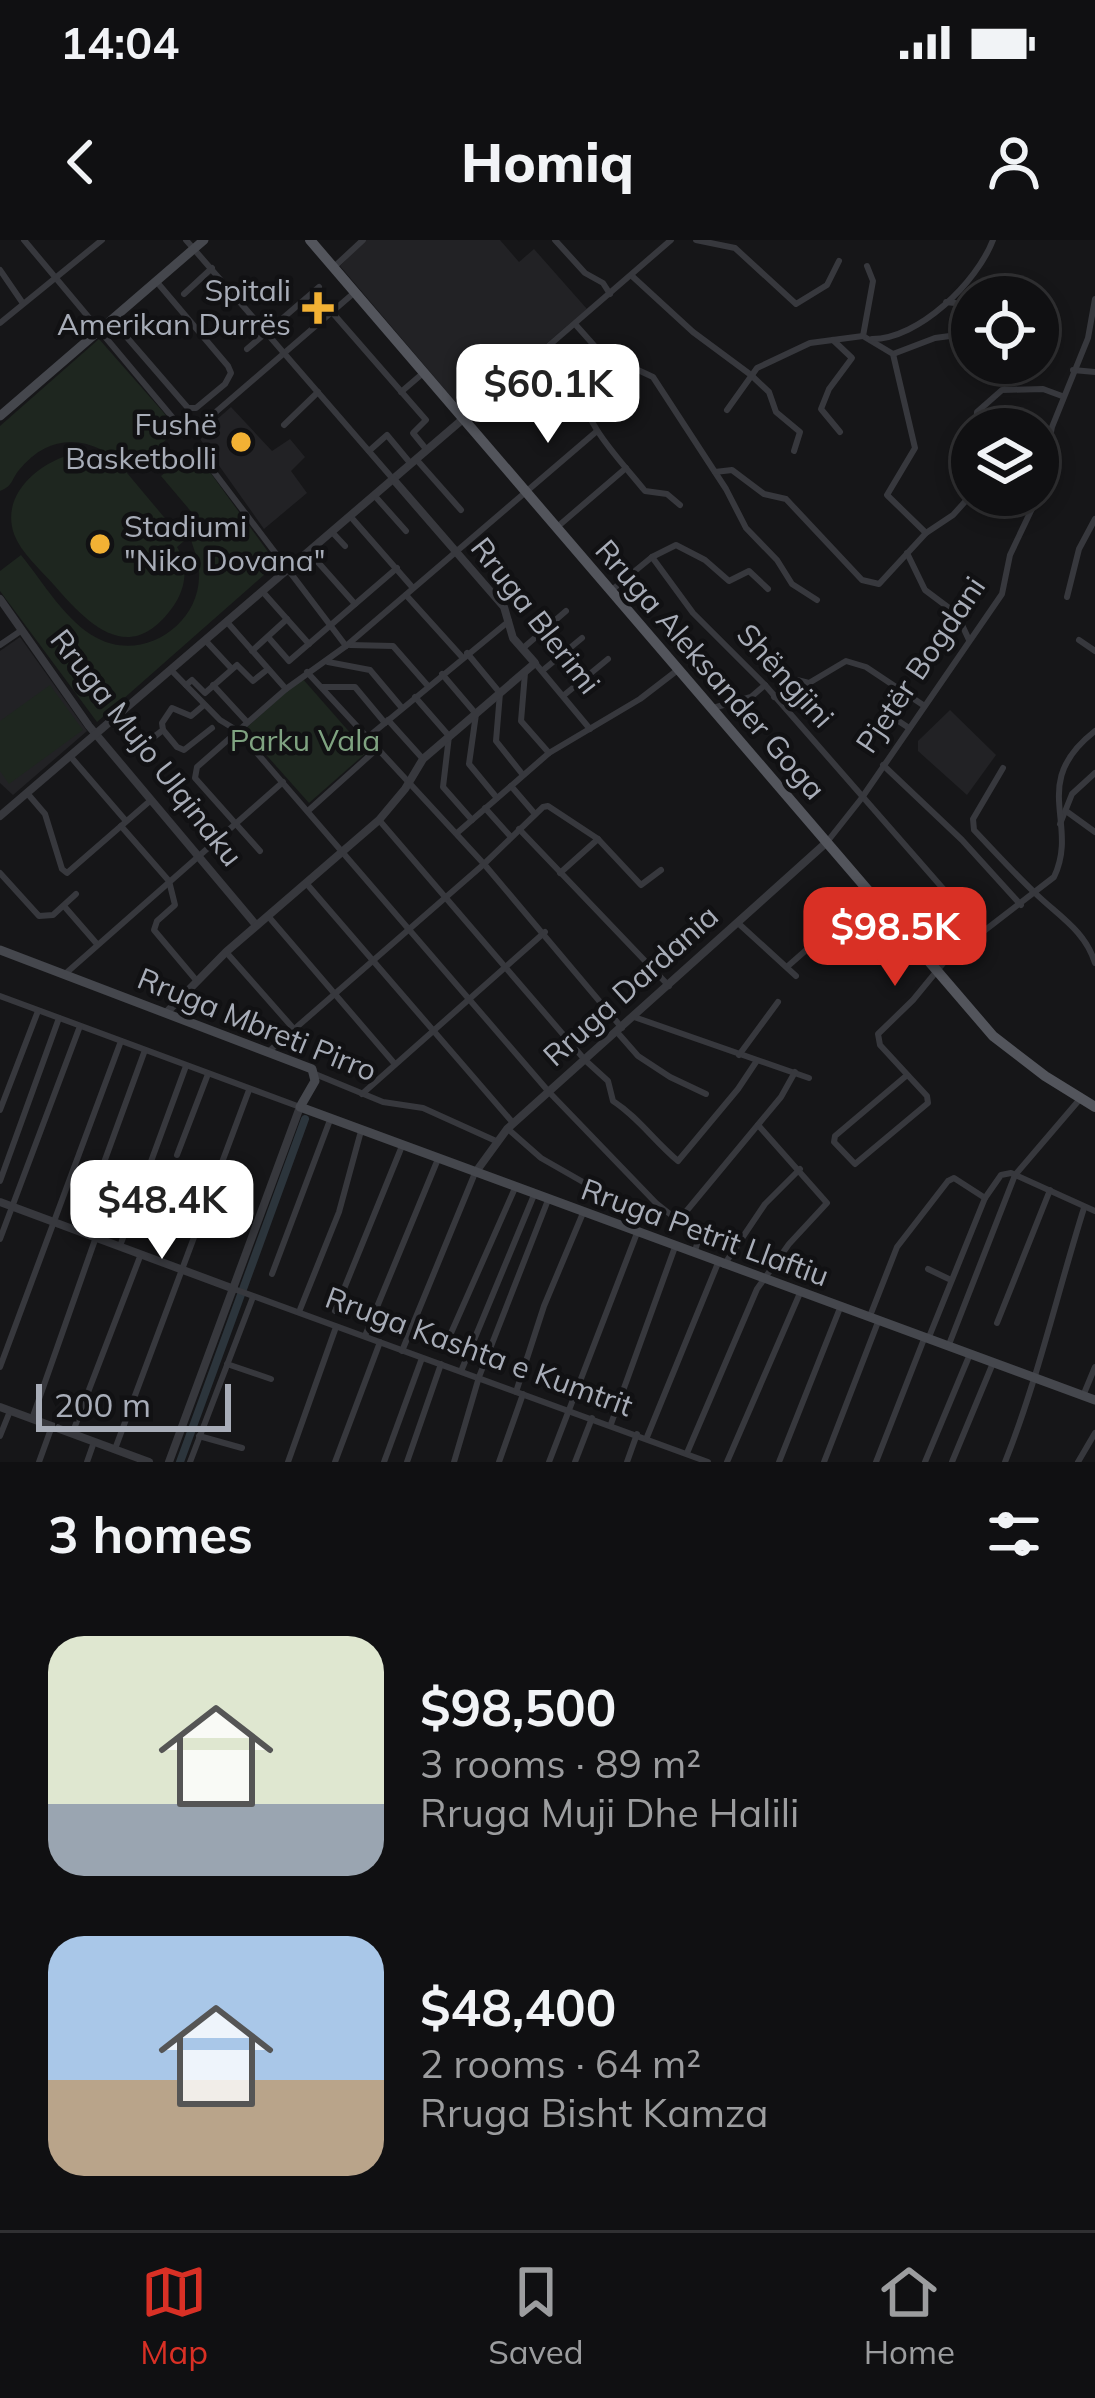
<!DOCTYPE html>
<meta charset="utf-8">
<style>
:root{--surface:#101012;--page:#19191b;--text:#f1f3f6;--muted:#9c9d9f;--line:#303032;--accent:#d93025}
body{margin:0;font-family:Mulish,sans-serif;background:var(--page);color:var(--text);height:100vh;display:flex;flex-direction:column;font-size:45px;white-space:nowrap}
*{box-sizing:border-box;margin:0}
p{font-size:39px;color:var(--muted)}
.icon{flex:none;width:66px;height:66px;fill:none;stroke:currentColor;stroke-width:2;stroke-linecap:round;stroke-linejoin:round}
.map{position:relative;height:1222px;overflow:hidden}
.sheet{display:flex;flex-direction:column;background:var(--surface);flex:1}
.sheet>*{flex:none}
.buttons{position:absolute;left:951px;top:36px;display:grid;gap:24px}
.buttons a{display:grid;place-items:center;width:108px;height:108px;border-radius:50%;background:var(--surface);box-shadow:0 6px 18px #0003,0 0 0 3px var(--line);font-size:60px}
.scale{position:absolute;left:36px;bottom:30px;width:195px;box-sizing:border-box;padding-left:12px;border:6px solid #a8adb8;border-top:0;font-size:33px;line-height:42px;white-space:nowrap;color:#a8adb8;-webkit-text-stroke:9px #111113;paint-order:stroke}
.price{position:absolute;translate:-50% -102px;padding:0 27px;border-radius:24px;background:#fff;color:#222;font-size:39px;line-height:78px;filter:drop-shadow(0 3px 6px #0008)}
.price::after{content:'';position:absolute;left:50%;top:72px;width:36px;height:27px;margin-left:-18px;background:inherit;clip-path:polygon(0 0,100% 0,50% 100%)}
.price.selected{background:var(--accent);color:#fff}
ul{padding:0;list-style:none}
li{display:flex;align-items:center;gap:36px;height:300px;padding:0 48px}
li span{display:grid;place-items:center;flex:none;width:336px;height:240px;border-radius:36px;color:#555}
li>.icon{margin-inline-start:auto}
span .icon{width:144px;height:144px;fill:#fffc;stroke-width:1}
li b{font-size:51px}
h2{display:flex;justify-content:space-between;align-items:center;height:144px;padding:0 48px;font-size:51px}
.status{display:flex;justify-content:space-between;align-items:center;height:84px;padding:0 60px;background:var(--surface);direction:ltr}
.status svg{height:33px;fill:currentColor}
header{display:flex;justify-content:space-between;align-items:center;height:156px;padding:0 48px;background:var(--surface);font-size:54px;font-weight:800}
.tabs{display:flex;justify-content:space-around;align-items:center;height:168px;border-top:3px solid var(--line);background:var(--surface);font-size:33px;color:var(--muted)}
.tabs a{display:grid;justify-items:center;gap:6px}
.tabs .selected{color:var(--accent)}
.map>svg:first-child{display:block}
</style>
<div class="status"><b>14:04</b><svg viewBox="0 0 49 12"><path d="M0 12V9h3v3zM5 12V6h3v6zM10 12V3h3v9zM15 12V0h3v12zM26 1h20v11H26zM47 4h2v5h-2z"/></svg></div>
<header><svg class="icon" aria-label="back" viewBox="0 0 24 24"><path d="M15 5l-7 7 7 7"/></svg>Homiq<svg class="icon" aria-label="person" viewBox="0 0 24 24"><circle cx="12" cy="8" r="4"/><path d="M4 21q1-7 8-7t8 7"/></svg></header>
<div class="map">
<svg width="1095" height="1222" viewBox="0 0 1095 1222">
<rect width="100%" height="100%" fill="#161618"/>
<g fill="#222225">
<path d="M365 0H500L519 22 534 9 587 69 465 173 340 26Z"/>
<path d="M231 167 272 211 290 199 305 217 291 231 307 253 264 289 198 196Z"/>
<path d="M20 397 87 491 13 555 0 543V411Z"/>
<path d="M950 470 996 515 967 555 918 511V501Z"/>
</g>
<g fill="#1e261f">
<path d="M99 99 178 189 131 231C96 197 53 188 19 230 11 240 13 246 0 251V186Z"/>
<path d="M193 209 274 320 273 327 97 482 0 351V331L21 315C43 342 66 382 97 398 141 422 198 387 199 337 200 324 195 313 191 300L205 288 161 236Z"/>
<path d="M73 214 90 216 110 227 117 221 184 301 177 307C189 327 186 349 172 368 129 427 88 384 54 345 41 330 21 313 14 294 0 254 40 222 73 214Z"/>
<path d="M302 438 367 512 309 563 244 490Z"/>
<path d="M50 445 83 490 9 544 0 531V481Z"/>
</g>
<g fill="none" stroke-linecap="round" stroke-linejoin="round">
<path stroke="#2c353c" stroke-width="8" d="M180 1222 305 879"/>
<g stroke="#37383d" stroke-width="6">
<path d="M24 0 188 196 355 52"/>
<path d="M186 0 393 239"/>
<path d="M555 0 585 33 603 43 610 54"/>
<path d="M696 0 735 8 796 64 827 45 839 21"/>
<path d="M334 27 363 0"/>
<path d="M0 30 22 62"/>
<path d="M632 36 693 92 751 135 769 152 776 172 800 192 794 211"/>
<path d="M184 54 212 28"/>
<path d="M946 62 972 65"/>
<path d="M331 71 426 180 413 193 426 209"/>
<path d="M111 79 188 168H196L225 144 231 133 228 126 156 41"/>
<path d="M0 83 102 0"/>
<path d="M575 84 616 130H638L653 137 726 249 746 288 777 320 792 344 817 360"/>
<path d="M863 96 893 114 915 208 887 255 926 293"/>
<path d="M863 96 873 41 867 26"/>
<path d="M872 99C919 99 977 42 993 0"/>
<path d="M833 100 852 118 829 149 821 169 840 192"/>
<path d="M1038 100 1050 102"/>
<path d="M550 105C571 131 579 161 597 190 610 211 629 231 645 251L667 254 680 265"/>
<path d="M247 109 319 47"/>
<path d="M893 114 935 98 972 93"/>
<path d="M1073 130 1095 132"/>
<path d="M401 152 422 134"/>
<path d="M727 170 757 128 810 103 863 96"/>
<path d="M465 178 671 0"/>
<path d="M284 185 318 152"/>
<path d="M976 189 977 172 1002 150 1043 149 1062 156"/>
<path d="M198 211 346 406"/>
<path d="M369 211 387 195 411 224"/>
<path d="M416 219 461 270"/>
<path d="M715 232 732 230 764 254 786 259 862 340 879 344 926 293 953 275 972 254"/>
<path d="M374 255 406 291"/>
<path d="M350 276 413 348"/>
<path d="M556 288 626 228"/>
<path d="M332 292 345 306"/>
<path d="M907 313 925 350 957 374 969 400"/>
<path d="M652 317 693 373 765 445 981 692"/>
<path d="M316 320 355 364"/>
<path d="M613 349 652 317 676 305 705 320 729 341 749 331 768 349"/>
<path d="M262 351 309 404"/>
<path d="M406 355 462 417"/>
<path d="M1067 357 1079 309 1095 279"/>
<path d="M227 382 286 449"/>
<path d="M268 397 289 421 397 328"/>
<path d="M205 400 231 428"/>
<path d="M1079 400 1095 411"/>
<path d="M0 405 22 390"/>
<path d="M350 405 393 406 428 446"/>
<path d="M522 409 566 371"/>
<path d="M252 411 287 379"/>
<path d="M467 413 500 453 496 501 523 535"/>
<path d="M328 422 370 430 402 468"/>
<path d="M535 423 590 489"/>
<path d="M171 430 220 480 238 491 549 852 656 963 699 997 695 1011"/>
<path d="M542 431 582 398"/>
<path d="M307 432 484 624 622 788"/>
<path d="M525 433 521 481 549 513"/>
<path d="M442 434 476 474 469 524 497 558"/>
<path d="M186 445 192 440 205 453 237 425 253 441 268 429"/>
<path d="M213 445 247 482"/>
<path d="M322 447H355L385 483"/>
<path d="M563 456 608 419"/>
<path d="M415 457 449 496 443 547 472 580"/>
<path d="M774 457 797 440 809 443 846 421 866 427 923 465"/>
<path d="M713 468 751 457 765 445"/>
<path d="M888 474 909 488"/>
<path d="M115 478 137 501 146 503 163 490 162 483 172 468 191 476 204 465"/>
<path d="M388 480 423 519"/>
<path d="M163 490 177 507 184 510 212 488"/>
<path d="M368 497 509 381"/>
<path d="M70 516 126 581"/>
<path d="M883 525 962 600 1021 665"/>
<path d="M1003 528 973 579 974 590C994 611 1013 632 1034 652 1057 675 1085 690 1095 723"/>
<path d="M511 546 535 574"/>
<path d="M27 553 45 574 62 629 67 633 151 560"/>
<path d="M485 568 511 597"/>
<path d="M309 570 378 508"/>
<path d="M1066 571 1095 592"/>
<path d="M379 580 585 820 608 841 613 861C638 877 654 901 678 921L738 849 756 822"/>
<path d="M1060 584 1072 554 1095 533"/>
<path d="M121 586 169 641 175 665 157 681 154 690 196 740"/>
<path d="M519 589 669 746"/>
<path d="M457 593 549 513 640 459 679 429"/>
<path d="M827 602 861 559 1002 354 1010 315 1038 256 1052 187 1088 98 1095 59"/>
<path d="M260 611 195 538 197 527 286 449 346 406 597 191"/>
<path d="M0 633 39 676 53 675 76 654"/>
<path d="M560 633 598 599"/>
<path d="M306 643 513 883"/>
<path d="M64 666 97 704"/>
<path d="M268 676 394 823"/>
<path d="M738 683 796 736"/>
<path d="M226 712 293 788"/>
<path d="M788 726 829 690"/>
<path d="M65 734 283 542"/>
<path d="M0 756 300 867"/>
<path d="M634 777 809 838"/>
<path d="M617 792 638 816 670 837 706 854"/>
<path d="M268 812 484 624 543 567 548 566 598 599 641 645 661 630"/>
<path d="M739 815 778 762"/>
<path d="M315 834 383 862 423 868 496 901"/>
<path d="M906 836 835 896 834 902 855 924 928 863 927 856 880 805 878 794 913 760 945 721 1054 637C1080 583 1028 543 1095 491"/>
<path d="M362 854 545 692"/>
<path d="M0 870 38 771"/>
<path d="M508 889 541 918 583 942"/>
<path d="M177 915 208 834"/>
<path d="M0 941 59 778"/>
<path d="M679 980 781 857 795 832"/>
<path d="M79 991 145 810"/>
<path d="M0 999 80 786"/>
<path d="M120 1006 186 826"/>
<path d="M724 1025 765 964 800 929"/>
<path d="M928 1029 951 1040"/>
<path d="M272 1034 330 880"/>
<path d="M234 1049 708 1222"/>
<path d="M335 1071 402 906"/>
<path d="M299 1072 339 972 361 891"/>
<path d="M870 1076 897 1007 948 941 954 938 985 958"/>
<path d="M997 1083 1050 950"/>
<path d="M365 1096 438 919"/>
<path d="M929 1097 985 958 1001 935 1011 933 1095 971"/>
<path d="M948 1107 1015 935 1080 859"/>
<path d="M444 1109 515 948"/>
<path d="M402 1111 475 933"/>
<path d="M227 1124 271 1139"/>
<path d="M0 1127 121 801"/>
<path d="M462 1129 534 955"/>
<path d="M516 1152 544 1066 583 973"/>
<path d="M1083 1156 1095 1127"/>
<path d="M32 1179 96 997"/>
<path d="M611 1184 675 1007"/>
<path d="M72 1194 141 1014"/>
<path d="M0 1196 10 1171"/>
<path d="M199 1196 242 1208"/>
<path d="M647 1197 718 1023"/>
<path d="M115 1209 249 850"/>
<path d="M687 1213 757 1049 789 1004 827 963 758 885"/>
<path d="M39 1222 52 1186"/>
<path d="M87 1222 94 1202"/>
<path d="M190 1222 253 1057"/>
<path d="M288 1222 336 1087"/>
<path d="M335 1222 380 1102"/>
<path d="M384 1222 422 1118"/>
<path d="M407 1222 441 1124"/>
<path d="M454 1222 479 1137 548 960"/>
<path d="M499 1222 523 1154"/>
<path d="M549 1222 637 993"/>
<path d="M575 1222 592 1178"/>
<path d="M627 1222 637 1194"/>
<path d="M727 1222 800 1053"/>
<path d="M779 1222 840 1068"/>
<path d="M824 1222 878 1082"/>
<path d="M876 1222 924 1099"/>
<path d="M925 1222 970 1114"/>
<path d="M952 1222 993 1123"/>
<path d="M1005 1222C1038 1139 1057 1054 1084 968"/>
<path d="M1078 1222 1095 1193"/>
</g>
<g stroke="#37383d" stroke-width="8">
<path d="M0 359 89 486 256 685"/>
<path d="M0 576 463 179"/>
<path d="M166 773 226 712 379 580 405 549 423 519 535 423 513 398 504 367 393 239"/>
<path d="M475 933 507 889 827 602"/>
<path d="M0 962 234 1049"/>
<path d="M0 1167 149 1222"/>
<path d="M169 1222 300 867"/>
</g>
<g stroke="#45474d" stroke-width="9">
<path d="M0 176 204 0"/>
<path d="M0 710 312 829 315 841 300 867 1095 1160"/>
</g>
<path stroke="#53555c" stroke-width="10" d="M310 0 993 796 1045 836 1095 867"/>
</g>
<g fill="#f2b134" stroke="#111113" stroke-width="4.5">
<path d="M312 50h12v12h12v12h-12v12h-12v-12h-12v-12h12z"/>
<circle cx="241" cy="202" r="12"/>
<circle cx="100" cy="304" r="12"/>
</g>
<g text-anchor="middle" stroke-width="9" stroke-linejoin="round" paint-order="stroke">
<g font-size="30" fill="#a8adb8" stroke="#111113" text-anchor="end">
<text x="291" y="61">Spitali<tspan x="291" dy="34">Amerikan Durrës</tspan></text>
<text x="217" y="195">Fushë<tspan x="217" dy="34">Basketbolli</tspan></text>
<text x="124" y="297" text-anchor="start">Stadiumi<tspan x="124" dy="34">"Niko Dovana"</tspan></text>
</g>
<g font-size="30" fill="#a8adb8" stroke="#111113">
<text transform="translate(535 376) rotate(52)" y="10">Rruga Blerimi</text>
<text transform="translate(921 425) rotate(-56)" y="10">Pjetër Bogdani</text>
<text transform="translate(710 430) rotate(49)" y="10">Rruga Aleksander Goga</text>
<text transform="translate(785 436) rotate(48)" y="10">Shëngjini</text>
<text transform="translate(146 508) rotate(52)" y="10">Rruga Mujo Ulqinaku</text>
<text transform="translate(631 746) rotate(-42)" y="10">Rruga Dardania</text>
<text transform="translate(257 785) rotate(22)" y="10">Rruga Mbreti Pirro</text>
<text transform="translate(705 993) rotate(20)" y="10">Rruga Petrit Llaftiu</text>
<text transform="translate(479 1112) rotate(20)" y="10">Rruga Kashta e Kumtrit</text>
</g>
<g font-size="30" fill="#7fa381" stroke="#111113">
<text x="305" y="511">Parku Vala</text>
</g>
</g>
</svg>
<div class="buttons">
<a><svg class="icon" aria-label="locate" viewBox="0 0 24 24"><circle cx="12" cy="12" r="6"/><path d="M12 2v4M12 18v4M2 12h4M18 12h4"/></svg></a>
<a><svg class="icon" aria-label="layers" viewBox="0 0 24 24"><path d="M12 4l9 5-9 5-9-5zM3 14l9 5 9-5"/></svg></a>
</div>
<div class="scale">200 m</div>
<b class="price" style="left:548px;top:206px">$60.1K</b>
<b class="price selected" style="left:895px;top:749px">$98.5K</b>
<b class="price" style="left:162px;top:1022px">$48.4K</b>
</div>
<section class="sheet">
<h2>3 homes<svg class="icon" aria-label="filters" viewBox="0 0 24 24"><path d="M4 7h16M4 17h16"/><circle cx="9" cy="7" r="2"/><circle cx="15" cy="17" r="2"/></svg></h2>
<ul>
<li><span style="background:linear-gradient(#dfe7d0 70%,#9aa5b1 0)"><svg class="icon" aria-label="home" viewBox="0 0 24 24"><path d="M3 11l9-7 9 7M6 9v11h12V9"/></svg></span><div><b>$98,500</b><p>3 rooms · 89 m²</p><p>Rruga Muji Dhe Halili</p></div></li>
<li><span style="background:linear-gradient(#a9c7e8 60%,#b9a48a 0)"><svg class="icon" aria-label="home" viewBox="0 0 24 24"><path d="M3 11l9-7 9 7M6 9v11h12V9"/></svg></span><div><b>$48,400</b><p>2 rooms · 64 m²</p><p>Rruga Bisht Kamza</p></div></li>
</ul>
</section>
<nav class="tabs">
<a class="selected"><svg class="icon" aria-label="map" viewBox="0 0 24 24"><path d="M3 6l6-2 6 2 6-2v14l-6 2-6-2-6 2zM9 4v14M15 6v14"/></svg>Map</a>
<a><svg class="icon" aria-label="saved" viewBox="0 0 24 24"><path d="M7 4h10v16l-5-4-5 4z"/></svg>Saved</a>
<a><svg class="icon" aria-label="home" viewBox="0 0 24 24"><path d="M3 11l9-7 9 7M6 9v11h12V9"/></svg>Home</a>
</nav>
